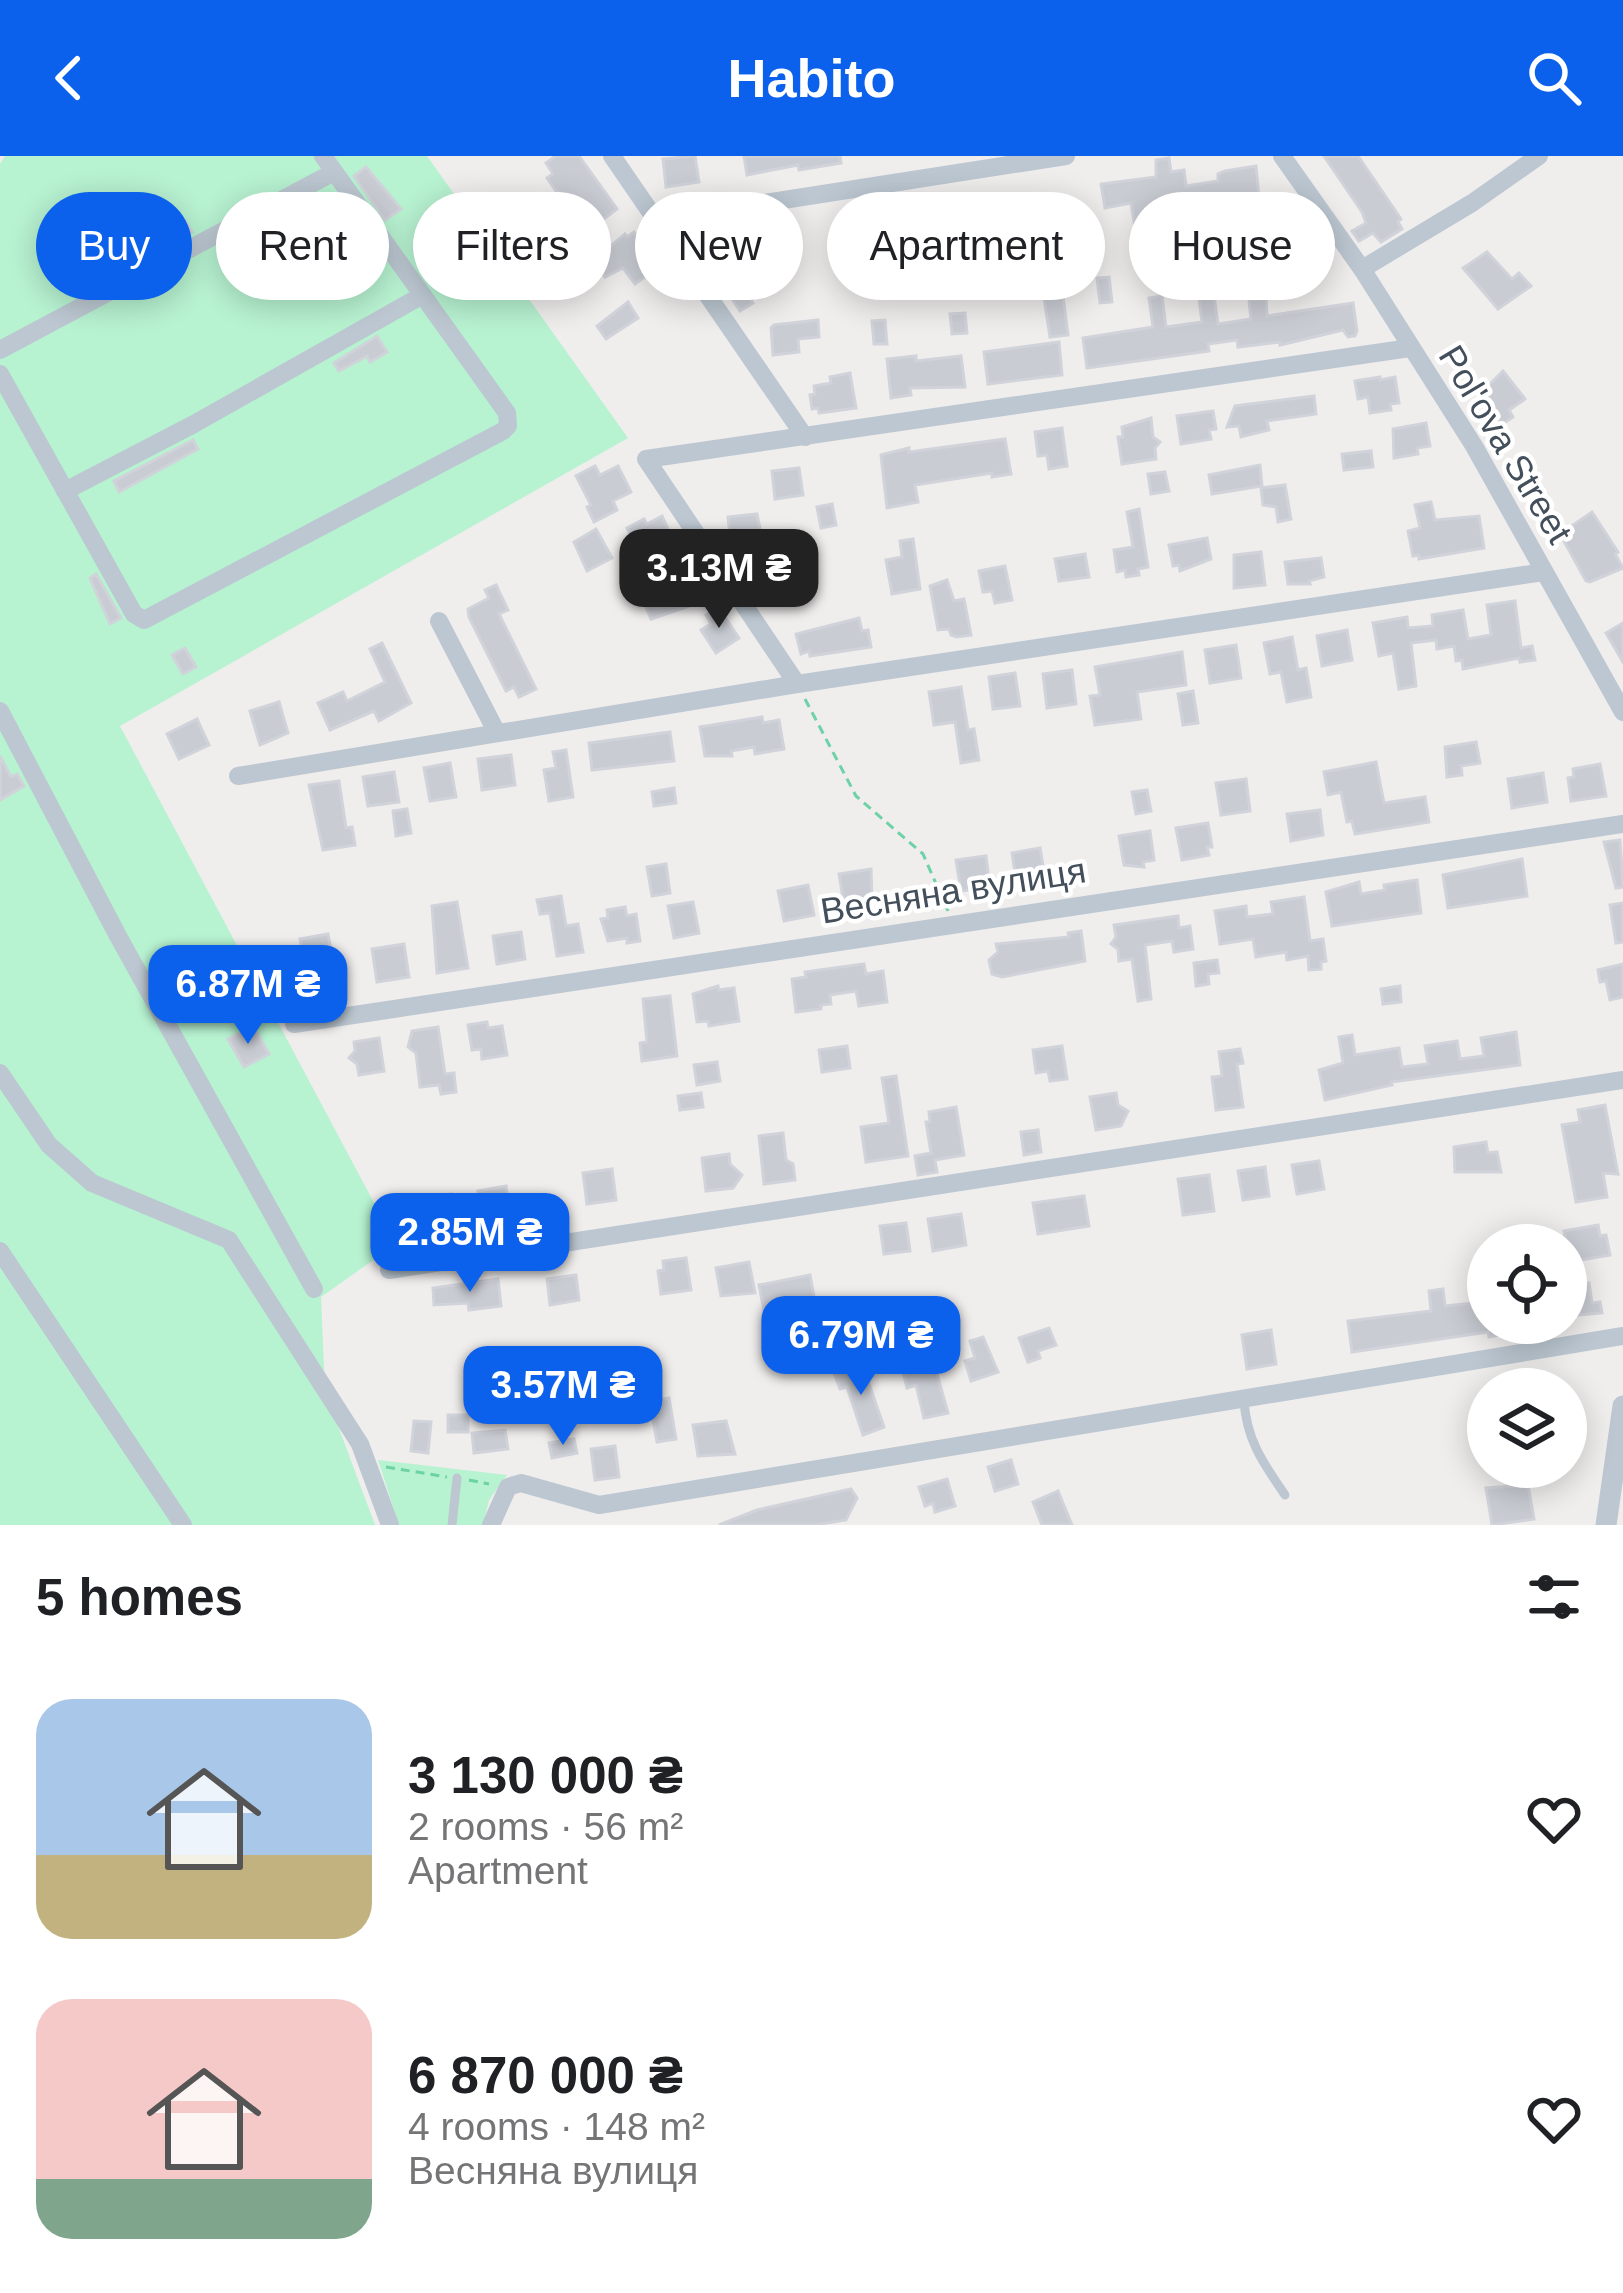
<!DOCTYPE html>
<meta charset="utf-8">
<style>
:root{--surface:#fff;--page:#f2f2f2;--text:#202124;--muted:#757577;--accent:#0c61ec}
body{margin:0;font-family:Helvetica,sans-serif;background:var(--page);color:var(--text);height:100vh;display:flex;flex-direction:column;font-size:45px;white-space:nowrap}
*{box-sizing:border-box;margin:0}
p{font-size:39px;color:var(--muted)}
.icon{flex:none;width:66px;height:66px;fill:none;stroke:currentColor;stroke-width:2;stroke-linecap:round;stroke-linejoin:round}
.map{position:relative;height:1369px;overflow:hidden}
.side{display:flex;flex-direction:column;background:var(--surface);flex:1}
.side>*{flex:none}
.top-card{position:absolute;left:36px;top:36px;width:1551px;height:108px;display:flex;gap:24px}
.fabs{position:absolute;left:1467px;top:1068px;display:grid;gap:24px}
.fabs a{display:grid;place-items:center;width:120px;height:120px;border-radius:50%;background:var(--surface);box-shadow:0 6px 30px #0003;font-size:60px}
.price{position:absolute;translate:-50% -102px;padding:0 27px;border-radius:24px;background:var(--accent);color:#fff;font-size:39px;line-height:78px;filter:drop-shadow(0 3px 6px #0008)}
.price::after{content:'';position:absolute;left:50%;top:72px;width:36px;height:27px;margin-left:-18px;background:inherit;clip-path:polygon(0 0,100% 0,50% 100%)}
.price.on{background:#222;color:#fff}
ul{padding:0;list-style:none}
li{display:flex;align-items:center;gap:36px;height:300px;padding:0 36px}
li span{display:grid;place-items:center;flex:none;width:336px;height:240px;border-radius:36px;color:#555}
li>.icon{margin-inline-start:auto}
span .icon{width:144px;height:144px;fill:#fffc;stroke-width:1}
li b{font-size:51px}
h2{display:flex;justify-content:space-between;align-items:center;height:144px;padding:0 36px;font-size:51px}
.pill{padding:0 42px;border-radius:54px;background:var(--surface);box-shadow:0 6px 30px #0003;font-size:42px;line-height:108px}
.pill.on{background:var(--accent);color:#fff}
header{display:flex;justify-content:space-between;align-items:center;height:156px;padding:0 36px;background:var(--accent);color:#fff;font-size:54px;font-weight:800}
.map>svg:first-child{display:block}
</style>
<header><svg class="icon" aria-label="back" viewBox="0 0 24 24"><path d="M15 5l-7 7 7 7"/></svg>Habito<svg class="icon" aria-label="search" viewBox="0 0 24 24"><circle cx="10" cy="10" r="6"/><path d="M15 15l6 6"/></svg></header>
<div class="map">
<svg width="1623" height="1369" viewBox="0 0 1623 1369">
<rect width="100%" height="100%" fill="#f0eded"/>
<g fill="#b7f2d1">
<path d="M5 0H427L628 282 120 570 396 1088 321 1141 325 1235 375 1369H0V8Z"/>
<path d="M378 1304 507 1319 489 1344 483 1369H399Z"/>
</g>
<g fill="#c9ccd3" stroke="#d1d3da" stroke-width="3">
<path d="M556 0H579L617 53 592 72 567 38 563 40 556 35 547 22 553 18 546 7Z"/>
<path d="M695 0 699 26 666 31 663 3Z"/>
<path d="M744 0H840L841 7 799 14 798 9 747 19Z"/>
<path d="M1324 0H1358L1401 63 1398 66 1402 73 1381 86 1373 77 1359 85 1352 75 1366 67 1362 56Z"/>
<path d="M1169 2 1171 16 1184 14 1186 30 1218 25V18L1225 15 1256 10 1259 42 1199 50 1203 79 1189 81 1184 46 1146 52 1152 86 1138 89 1131 47 1105 52 1101 28 1156 21V4Z"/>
<path d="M366 11 401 53 385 64 354 20Z"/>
<path d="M981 40V43L992 41 999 80 982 83 979 66 923 77 917 50Z"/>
<path d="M307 46 317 62 255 95 260 104 233 120 218 93Z"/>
<path d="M884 49 888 77 863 81 859 53Z"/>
<path d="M1294 55 1299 85 1269 89 1259 60Z"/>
<path d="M787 63 792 93 745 103 746 110 721 114 715 81 759 74 769 71V66Z"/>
<path d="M185 65 192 76 115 117 108 105Z"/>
<path d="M634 76 659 111 635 128 623 112 605 121 593 105 625 78 627 81Z"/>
<path d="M429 84 452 125 440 133 414 94Z"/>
<path d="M1487 96 1512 123 1519 117 1531 130 1498 153 1463 112Z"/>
<path d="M1109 121 1112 146 1100 147 1097 122Z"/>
<path d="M742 130 753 147 740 155 729 138Z"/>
<path d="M1213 133 1218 168 1251 163 1249 144 1266 142 1267 160 1353 147 1357 175 1355 180 1348 181 1343 174 1280 189V186L1238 191 1237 184 1208 188 1209 195 1087 212 1083 182 1153 171 1149 142 1162 140 1166 171 1202 166 1198 135Z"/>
<path d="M1063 140 1068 179 1050 181 1044 142Z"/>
<path d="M628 146 638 162 606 183 597 170Z"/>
<path d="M965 157 967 177 952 178 950 158Z"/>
<path d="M818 164 819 181 798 183 799 196 773 199 771 172 774 169Z"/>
<path d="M885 164 887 188H874L872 165Z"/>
<path d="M377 180 387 196 370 206 367 200 339 215 334 207Z"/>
<path d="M1059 186 1062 219 988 228 984 196Z"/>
<path d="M916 200V205L961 200 965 231 910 232 911 239 891 242 887 203Z"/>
<path d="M1503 215 1525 243 1509 254 1513 261 1498 271 1481 237Z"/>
<path d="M850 217 856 252 819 257 818 252 812 253 810 239 815 238 814 230 831 227 830 221Z"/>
<path d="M1380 221V224L1395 221 1399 247 1390 248 1391 254 1370 257 1368 241 1358 243 1355 225Z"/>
<path d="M1314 240 1316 258 1267 265 1269 274 1241 281 1239 270 1227 271 1235 250Z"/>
<path d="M1213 255 1216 273 1209 274 1211 283 1181 288 1177 260Z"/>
<path d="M1151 262 1153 281 1160 286 1155 292 1156 303 1122 308 1118 281H1123L1122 271Z"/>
<path d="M1426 267 1430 290 1417 292 1418 298 1394 302 1393 273Z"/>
<path d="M1062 272 1067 310 1049 313 1047 299 1038 300 1035 276Z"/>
<path d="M1005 283 1011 318 992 321V317L915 329 918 346 887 352 881 299 909 292V296Z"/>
<path d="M193 284 198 293 119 336 114 325Z"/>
<path d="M1371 295 1373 311 1344 314 1342 298Z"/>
<path d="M1260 309 1262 330 1212 338 1209 319Z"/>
<path d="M595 310 600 319 618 310 631 336 613 345 617 354 594 366 587 351 591 349 576 320Z"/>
<path d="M799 312 803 339 775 343 772 315Z"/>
<path d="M1165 316 1169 335 1151 338 1148 318Z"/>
<path d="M1285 329 1291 363 1278 366 1276 351 1263 349 1261 332Z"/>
<path d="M1431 346 1435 364 1479 360 1484 392 1419 403V399L1413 400 1408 375 1420 372 1415 349Z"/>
<path d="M832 348 836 369 821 372 817 351Z"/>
<path d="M1139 353 1148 411 1138 413 1139 419 1126 421 1125 414 1117 416 1114 394 1133 391 1127 356Z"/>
<path d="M1592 356 1618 396 1615 398 1623 412 1590 426 1586 425 1560 378Z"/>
<path d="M757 358 766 401 747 404 745 387 731 389 728 361Z"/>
<path d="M662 360 676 390 646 406 627 372 644 363 647 368Z"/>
<path d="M596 373 612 402 587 415 574 386Z"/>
<path d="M1207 382 1211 403 1180 415 1179 409 1173 410 1169 389Z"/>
<path d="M913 383 920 433 892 438 886 404 902 401 900 385Z"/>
<path d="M1261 396 1265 429 1234 432V399Z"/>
<path d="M1085 398 1089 421 1059 425 1055 403Z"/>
<path d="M640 402 656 436 695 419 706 444 651 463 629 408Z"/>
<path d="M1321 402 1324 421 1309 425 1310 428H1288L1285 406Z"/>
<path d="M1005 410 1012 444 995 447 992 435 983 436 979 415Z"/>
<path d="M96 418 121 462 110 468 90 422Z"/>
<path d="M947 424 954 445 964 443 971 479 957 481 951 479 949 473 938 474 930 430Z"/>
<path d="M496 429 508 454 499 458 536 533 519 541 514 531 506 535 469 461 468 453 489 442 485 434Z"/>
<path d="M1515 445 1521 492 1532 490 1535 504 1520 506 1519 502 1463 513 1462 504 1456 505 1454 490 1437 493 1436 484 1411 487 1416 530 1399 533 1393 497 1379 500 1373 467 1407 461 1408 472 1433 470 1432 459 1463 454 1468 483 1491 479 1487 449Z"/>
<path d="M718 451 739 482 716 497 701 474 711 468 706 459Z"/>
<path d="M859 462 862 475 868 474 871 491 810 500 809 495 801 498 796 478Z"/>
<path d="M1623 467V506L1606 477Z"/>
<path d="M1347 474 1352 504 1322 510 1317 480Z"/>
<path d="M1292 481 1298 514 1306 512 1311 541 1287 546 1281 516 1270 518 1264 487Z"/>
<path d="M382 487 411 547 379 565 374 555 330 574 318 547 343 536 347 545 385 526 370 493Z"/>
<path d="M1236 489 1241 522 1210 527 1205 494Z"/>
<path d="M185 492 196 511 183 518 172 499Z"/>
<path d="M1182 496 1186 529 1137 536 1141 563 1095 569 1090 540 1100 539 1095 511Z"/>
<path d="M1072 514 1076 548 1047 552 1043 518Z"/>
<path d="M1015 517 1020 550 993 553 989 521Z"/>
<path d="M961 531 968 574 974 573 979 604 961 607 955 566 934 569 929 536Z"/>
<path d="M1193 535 1198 567 1183 569 1178 538Z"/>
<path d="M279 546 288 577 260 589 250 555Z"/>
<path d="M762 561 763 567 779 564 784 593 755 598 754 591 731 595 732 600H705L700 571Z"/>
<path d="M197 563 209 589 179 603 167 578Z"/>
<path d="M670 576 674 605 592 614 589 587Z"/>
<path d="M1476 586 1480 607 1461 610 1462 619 1447 621 1445 591Z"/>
<path d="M566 594 573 641 549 645 544 614 556 612 553 596Z"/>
<path d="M511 599 515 629 482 634 478 603Z"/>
<path d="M0 600 11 621 17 618 24 630 0 644Z"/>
<path d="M1376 606 1384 647 1425 641 1429 666 1355 678 1352 665 1347 666 1341 636 1328 639 1324 616Z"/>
<path d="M450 607 456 641 430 645 424 612Z"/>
<path d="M1600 608 1606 640 1571 645 1568 622 1574 621 1573 613Z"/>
<path d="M394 616 399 646 368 650 363 621Z"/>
<path d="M1543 617 1547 646 1512 652 1508 623Z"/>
<path d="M1246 623 1250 655 1221 659 1216 627Z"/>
<path d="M339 625 346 672 352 671 355 689 323 694 309 629Z"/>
<path d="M674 632 676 647 654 650 652 636Z"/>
<path d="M1147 634 1151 655 1136 658 1132 636Z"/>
<path d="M407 653 411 677 396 680 393 655Z"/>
<path d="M1320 654 1323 679 1291 685 1287 658Z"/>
<path d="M1208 667 1212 691H1207L1209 699 1182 704 1176 672Z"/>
<path d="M1150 675 1154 704 1143 706 1144 711 1124 709 1119 680Z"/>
<path d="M1620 684 1623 731 1616 732 1604 686Z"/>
<path d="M1040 692 1045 721 1016 722 1012 697Z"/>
<path d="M986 700 990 731 961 735 956 704Z"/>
<path d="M1522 703 1527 740 1448 752 1443 719Z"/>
<path d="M666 708 670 737 652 740 647 711Z"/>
<path d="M871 713 872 747 845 755 839 718Z"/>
<path d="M1417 724 1421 757 1332 770 1326 736 1359 726 1361 738 1385 734 1384 729Z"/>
<path d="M808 729 814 759 784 765 778 735Z"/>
<path d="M561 740 566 770 578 768 583 796 557 800 550 757 540 758 537 744Z"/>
<path d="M1304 741 1310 785 1323 783 1326 805 1321 806V813L1309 814 1308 800 1287 804 1286 796 1256 801 1253 783 1220 788 1215 755 1246 750 1247 761 1273 758 1271 746Z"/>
<path d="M457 746 468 812 437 817 432 750Z"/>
<path d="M693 746 699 777 674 782 668 750Z"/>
<path d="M1623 747V786L1616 787 1610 749Z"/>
<path d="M625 751 627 760 636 758 640 785 627 787V782L608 785 601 763 608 762 607 754Z"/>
<path d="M1178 760 1179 772 1190 770 1193 793 1174 796 1172 785 1145 789 1151 843 1138 845 1132 803 1119 805 1118 793 1111 788 1116 781 1114 769Z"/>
<path d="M1081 775 1085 805 1002 821 992 818 989 804 998 796 996 788 1069 781 1068 777Z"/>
<path d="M521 776 525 803 497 808 493 780Z"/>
<path d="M328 778 331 794 322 796 329 836 299 841 294 810 304 804 300 783Z"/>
<path d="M404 788 409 821 377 826 372 793Z"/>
<path d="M1217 804 1219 817 1208 818 1209 828 1196 830 1194 807Z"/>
<path d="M864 808 866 818 883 815 887 846 859 850 856 835 830 839 831 848 821 849V853L796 856 792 823 806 821 805 816Z"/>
<path d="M1623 808V841L1610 844 1606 825 1600 826 1598 814Z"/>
<path d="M718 830 719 834 734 832 739 865 709 870 708 865 697 866 693 838Z"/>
<path d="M1400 830 1401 846 1383 848 1381 833Z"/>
<path d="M670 840 677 900 642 905 640 887 647 886 643 843Z"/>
<path d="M487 866 488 872 502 870 507 899 482 903 481 893 472 894 468 869Z"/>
<path d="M253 870 269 898 244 911 228 883Z"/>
<path d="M438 871 445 918 454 917 456 936 441 938 439 929 420 931 416 897 408 891 412 875Z"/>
<path d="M1516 876 1520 909 1391 926 1392 929 1325 944 1319 914 1343 907 1339 881 1352 879 1355 899 1399 892 1402 911 1428 908 1425 890 1457 885 1460 903 1484 900 1481 882Z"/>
<path d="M379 882 384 915 359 919 357 908 349 902 355 895 354 886Z"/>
<path d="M847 890 850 912 822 916 819 894Z"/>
<path d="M1062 890 1067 923 1050 925 1048 915 1036 917 1033 894Z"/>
<path d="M1240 893 1243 907 1237 908 1243 951 1216 954 1212 921 1222 920 1219 896Z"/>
<path d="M717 906 720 925 697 929 694 909Z"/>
<path d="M896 920 908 1000 866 1006 861 971 889 967 882 922Z"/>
<path d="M701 937 703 951 680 954 678 940Z"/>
<path d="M1116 937 1118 949 1128 955 1121 970 1096 974 1090 941Z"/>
<path d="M1605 949 1618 1018 1603 1017 1607 1041 1576 1046 1562 969 1580 966 1578 954Z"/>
<path d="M956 951 964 999 935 1004 937 1016 918 1019 915 1000 931 997 926 966H930L929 956Z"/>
<path d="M1038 974 1041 996 1024 999 1021 976Z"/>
<path d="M783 977 786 1004 793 1008 795 1024 764 1028 759 980Z"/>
<path d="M1486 986 1488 997 1497 996 1501 1016H1455L1454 991Z"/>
<path d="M729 998 730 1008 742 1019 733 1032 706 1035 702 1002Z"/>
<path d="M1319 1005 1324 1033 1297 1038 1292 1009Z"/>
<path d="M1265 1011 1269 1040 1243 1044 1238 1015Z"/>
<path d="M612 1013 616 1044 587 1048 583 1017Z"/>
<path d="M1209 1019 1214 1055 1183 1059 1178 1023Z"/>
<path d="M506 1030 510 1062 480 1070 474 1057 480 1049 478 1035Z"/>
<path d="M451 1038 455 1067 430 1070 427 1041Z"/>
<path d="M1084 1040 1089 1070 1038 1078 1033 1047Z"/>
<path d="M961 1058 966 1089 933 1095 928 1063Z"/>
<path d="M906 1067 910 1095 884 1098 880 1070Z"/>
<path d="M1598 1069 1600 1080 1606 1079 1610 1099 1569 1106 1564 1075Z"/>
<path d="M686 1102 691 1134 661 1138 658 1115 664 1114 663 1105Z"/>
<path d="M749 1106 755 1137 721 1140 716 1112Z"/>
<path d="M576 1119 579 1144 550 1149 547 1123Z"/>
<path d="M810 1119 815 1146 802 1148 803 1153 765 1160 759 1129Z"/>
<path d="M498 1123 501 1150 469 1154 468 1147 434 1149 433 1132Z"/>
<path d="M1589 1127 1592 1147 1600 1146 1602 1157 1566 1160V1131Z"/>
<path d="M1443 1133 1445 1150 1474 1147 1473 1141 1488 1139V1167H1503L1505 1178 1489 1181 1488 1176 1352 1196 1348 1165 1431 1155 1429 1135Z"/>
<path d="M1049 1172 1056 1189 1038 1195 1040 1202 1028 1206 1019 1182Z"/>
<path d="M1271 1174 1276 1208 1247 1213 1242 1179Z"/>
<path d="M983 1181 998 1216 971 1225 965 1205 975 1202 970 1185Z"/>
<path d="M932 1200 948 1257 924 1262 916 1229 907 1232 901 1208Z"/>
<path d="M862 1208 884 1271 863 1279 847 1231 840 1233 834 1217Z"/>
<path d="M669 1242 676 1283 657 1286 650 1246Z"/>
<rect x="448" y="1259" width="20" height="17"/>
<path d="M414 1265 431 1266 428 1297 411 1295Z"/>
<path d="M726 1265 735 1298 698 1300 693 1269Z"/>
<path d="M505 1274 508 1293 474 1297 472 1277Z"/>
<path d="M574 1283 577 1297 552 1302 549 1287Z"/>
<path d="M615 1290 619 1321 595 1324 591 1293Z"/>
<path d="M1011 1304 1018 1328 995 1335 988 1311Z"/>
<path d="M947 1323 955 1350 935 1356 933 1347 925 1350 919 1331Z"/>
<path d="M1528 1329 1534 1363 1492 1369 1486 1332Z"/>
<path d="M851 1333 857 1342 846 1364 814 1369H719L757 1354Z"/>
<path d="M1058 1335 1072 1369H1042L1033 1346Z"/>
</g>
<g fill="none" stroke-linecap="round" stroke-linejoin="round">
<g stroke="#6dd2a6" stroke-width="3" stroke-dasharray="9 6" stroke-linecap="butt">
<path d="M805 543 856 640 923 698 948 755"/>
<path d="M386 1311 447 1321"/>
<path d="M469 1324 489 1328"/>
</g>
<g stroke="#bcc7d1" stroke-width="9">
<path d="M1244 1244C1246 1283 1263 1307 1285 1339"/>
<path d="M452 1369 457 1322"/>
</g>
<g stroke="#bcc7d1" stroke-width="18">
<path d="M612 0 805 281"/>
<path d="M1282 0 1362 113 1474 290 1623 556"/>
<path d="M656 64 1066 0"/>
<path d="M1362 113 1472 47 1539 0"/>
<path d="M0 194 334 16"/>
<path d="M0 218 134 458 144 464 503 275 508 270 507 257 323 0"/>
<path d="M65 335 194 268 421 140"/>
<path d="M439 465 497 577"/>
<path d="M797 528 646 303 1410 192"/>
<path d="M0 555 118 780 314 1133"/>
<path d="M238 620 797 528 1544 416"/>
<path d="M294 868 1623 668"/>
<path d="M0 917 49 989 92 1027 229 1084 360 1288 390 1369"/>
<path d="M0 1095 183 1369"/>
<path d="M389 1114 1623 924"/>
<path d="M491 1369 508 1331 521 1327 599 1349 1623 1180"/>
</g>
<path stroke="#bcc7d1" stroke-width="21" d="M1606 1369 1623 1250"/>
</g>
<g text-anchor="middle" stroke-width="9" stroke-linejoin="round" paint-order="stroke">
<g font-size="36" fill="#444f5c" stroke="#fff">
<text transform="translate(1506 288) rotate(59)" y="13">Polʹova Street</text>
<text transform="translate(953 734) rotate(-9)" y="13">Весняна вулиця</text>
</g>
</g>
</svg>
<div class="fabs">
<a><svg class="icon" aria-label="locate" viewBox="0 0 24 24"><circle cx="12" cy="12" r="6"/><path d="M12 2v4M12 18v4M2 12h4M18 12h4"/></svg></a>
<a><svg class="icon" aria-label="layers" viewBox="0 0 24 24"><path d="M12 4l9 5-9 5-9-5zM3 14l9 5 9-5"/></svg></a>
</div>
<b class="price on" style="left:719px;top:475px">3.13M ₴</b>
<b class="price" style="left:248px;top:891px">6.87M ₴</b>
<b class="price" style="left:470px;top:1139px">2.85M ₴</b>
<b class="price" style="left:861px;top:1242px">6.79M ₴</b>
<b class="price" style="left:563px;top:1292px">3.57M ₴</b>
<div class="top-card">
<a class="pill on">Buy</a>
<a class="pill">Rent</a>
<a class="pill">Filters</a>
<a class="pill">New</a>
<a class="pill">Apartment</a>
<a class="pill">House</a>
</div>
</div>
<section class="side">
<h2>5 homes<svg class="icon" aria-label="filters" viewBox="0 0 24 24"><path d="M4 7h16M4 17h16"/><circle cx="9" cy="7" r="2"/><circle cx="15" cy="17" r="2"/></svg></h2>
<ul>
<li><span style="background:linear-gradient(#a9c7e8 65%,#c2b280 0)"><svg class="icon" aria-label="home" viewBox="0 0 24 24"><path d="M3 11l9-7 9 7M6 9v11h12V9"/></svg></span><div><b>3 130 000 ₴</b><p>2 rooms · 56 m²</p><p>Apartment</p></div><svg class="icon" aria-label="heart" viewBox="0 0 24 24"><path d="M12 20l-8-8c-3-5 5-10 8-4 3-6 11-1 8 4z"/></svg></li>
<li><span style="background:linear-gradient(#f6c9c9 75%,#7fa58c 0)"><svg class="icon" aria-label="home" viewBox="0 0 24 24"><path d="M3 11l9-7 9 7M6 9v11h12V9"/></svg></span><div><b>6 870 000 ₴</b><p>4 rooms · 148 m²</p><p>Весняна вулиця</p></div><svg class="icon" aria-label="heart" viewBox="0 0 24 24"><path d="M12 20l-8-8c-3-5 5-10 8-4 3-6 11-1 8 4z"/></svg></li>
</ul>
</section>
